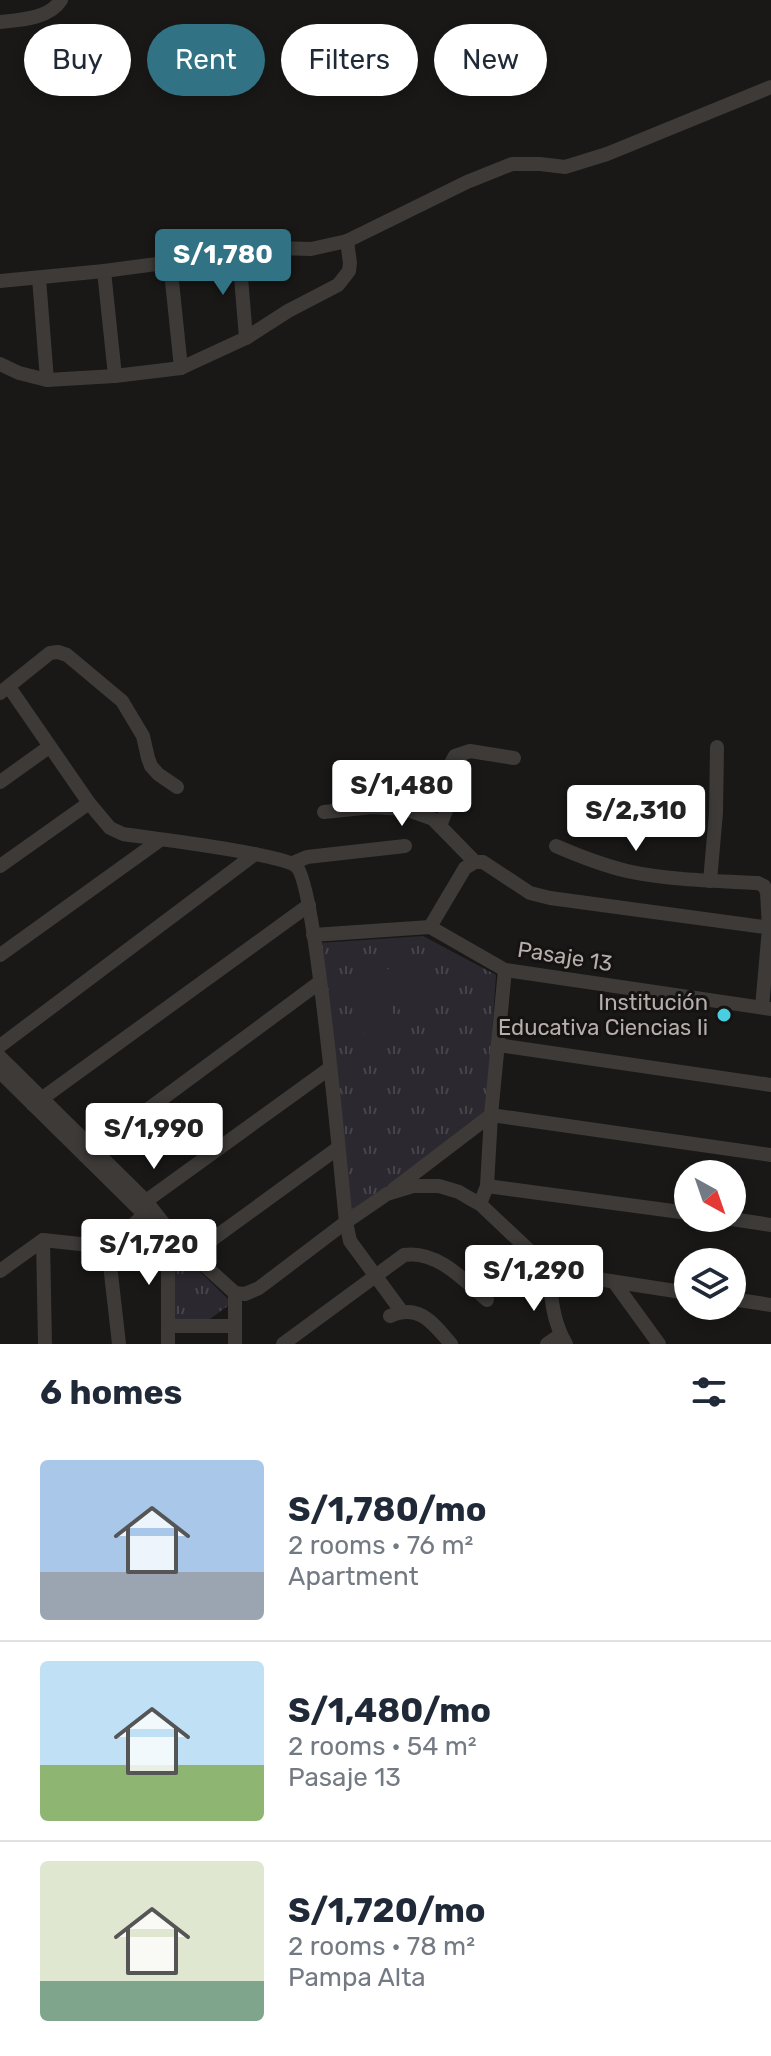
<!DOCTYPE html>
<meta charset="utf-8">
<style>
:root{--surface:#fff;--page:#f6f6f7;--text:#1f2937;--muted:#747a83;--line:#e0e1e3;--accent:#317384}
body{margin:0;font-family:Rubik,sans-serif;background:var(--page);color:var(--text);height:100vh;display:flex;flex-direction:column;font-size:30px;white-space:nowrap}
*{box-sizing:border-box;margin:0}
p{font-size:26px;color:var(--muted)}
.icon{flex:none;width:44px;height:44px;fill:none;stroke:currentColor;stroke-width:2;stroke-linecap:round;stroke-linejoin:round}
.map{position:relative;height:1344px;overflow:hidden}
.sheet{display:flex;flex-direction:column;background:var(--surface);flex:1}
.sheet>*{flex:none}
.guide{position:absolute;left:24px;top:24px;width:724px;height:72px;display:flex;gap:16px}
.needle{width:52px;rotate:140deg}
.buttons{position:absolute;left:674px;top:1160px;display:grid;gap:16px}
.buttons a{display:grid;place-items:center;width:72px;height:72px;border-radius:50%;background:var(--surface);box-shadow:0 4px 12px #0003;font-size:40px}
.price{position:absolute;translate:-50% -68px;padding:0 18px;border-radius:8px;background:#fff;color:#222;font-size:26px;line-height:52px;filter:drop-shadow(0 2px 4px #0008)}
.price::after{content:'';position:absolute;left:50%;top:48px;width:24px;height:18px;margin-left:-12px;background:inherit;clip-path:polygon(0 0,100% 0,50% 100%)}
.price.on{background:var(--accent);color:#fff}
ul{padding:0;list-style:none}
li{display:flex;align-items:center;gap:24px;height:200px;padding:0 40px}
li+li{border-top:2px solid var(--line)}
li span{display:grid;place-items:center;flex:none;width:224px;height:160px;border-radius:8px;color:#555}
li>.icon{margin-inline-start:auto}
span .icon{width:96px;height:96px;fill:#fffc;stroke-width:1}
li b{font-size:34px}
h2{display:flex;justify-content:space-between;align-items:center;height:96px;padding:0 40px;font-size:34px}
.tag{padding:0 28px;border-radius:36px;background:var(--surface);box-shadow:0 4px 12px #0003;font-size:28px;line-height:72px}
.tag.on{background:var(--accent);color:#fff}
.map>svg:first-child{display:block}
</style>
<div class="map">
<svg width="771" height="1344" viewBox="0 0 771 1344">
<defs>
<pattern id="park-tufts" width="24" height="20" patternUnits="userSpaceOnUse" patternTransform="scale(2)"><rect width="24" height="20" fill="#2c2830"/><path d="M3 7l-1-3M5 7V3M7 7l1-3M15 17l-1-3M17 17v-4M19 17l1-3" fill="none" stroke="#48444b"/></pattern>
</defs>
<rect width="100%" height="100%" fill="#191817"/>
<g fill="url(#park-tufts)">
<path d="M423 936 496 975 486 1116 356 1210 350 1208 320 943Z"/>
<path d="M174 1246 230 1301 229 1305 207 1321 179 1322 175 1319Z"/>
</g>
<g fill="#2c2830">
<path d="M409 957 437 1007 407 1023 380 974Z"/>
<path d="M374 977 400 1026 370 1043 344 993Z"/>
</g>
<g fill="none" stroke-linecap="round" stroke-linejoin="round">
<g stroke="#3d3a38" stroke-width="14">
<path d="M0 22C20 20 49 19 61 0"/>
<path d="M239 253 246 338"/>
<path d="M170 262 181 368"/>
<path d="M104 271 115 376"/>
<path d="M39 278 47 380"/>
<path d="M0 281 104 271 277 248 311 249 347 241 467 182 512 164H540L565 167 607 154 771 87"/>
<path d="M0 364 19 373 47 380 115 376 181 368 246 338 288 311 338 285 349 271 350 263 347 241"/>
<path d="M9 687 89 803 110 828 123 834C150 838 282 854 296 866 316 883 341 1176 346 1222L350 1241 402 1312"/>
<path d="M0 693 50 653 58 652 67 655 122 701 143 736 148 758 151 766 158 774 177 787"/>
<path d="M0 782 49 747"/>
<path d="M356 783 402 780 405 809"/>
<path d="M324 812 372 807 405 809 433 819 475 862"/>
<path d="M440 826 452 795 453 780 450 765 455 756 470 751 514 758"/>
<path d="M556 846C579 856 602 865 627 871 667 880 717 881 758 883L764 886 767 892 769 928 762 1007"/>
<path d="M293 863 307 857 405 846"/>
<path d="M0 866 89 803"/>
<path d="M710 881 716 813 717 747"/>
<path d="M430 927 465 868 475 862H483L530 893 550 898 771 928"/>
<path d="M313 935 430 927 505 970 771 1009"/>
<path d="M0 955 160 840"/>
<path d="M498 1045 771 1085"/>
<path d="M0 1046 255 854"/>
<path d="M0 1057 146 1201 168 1229 192 1254 235 1293 245 1294 259 1288 346 1222 387 1194 413 1186H439L459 1192 469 1198 480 1204 549 1269 559 1273 688 1293"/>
<path d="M0 1072 147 1217"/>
<path d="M33 1105 309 905"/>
<path d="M85 1156 320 982"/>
<path d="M487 1186 688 1213"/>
<path d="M394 1189 491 1115 771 1155"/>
<path d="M480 1204 487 1186 491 1115 505 970"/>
<path d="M725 1218 771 1225"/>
<path d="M168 1229V1344"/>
<path d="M43 1240 45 1344"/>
<path d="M192 1254 338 1148"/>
<path d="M549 1269C551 1296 552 1320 566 1344"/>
<path d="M0 1271 43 1240 108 1247"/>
<path d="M614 1282 659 1344"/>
<path d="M732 1299 771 1305"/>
<path d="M390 1316C419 1303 433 1323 451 1344"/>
<path d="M169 1326H234"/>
<path d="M119 1344 108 1247 144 1215 146 1201 330 1068"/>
<path d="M235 1344V1293"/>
<path d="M283 1344 404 1255C437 1250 464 1280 487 1300"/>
<path d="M547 1344 560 1335"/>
</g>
</g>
<circle fill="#47cee1" stroke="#141312" stroke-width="3" cx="724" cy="1015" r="8"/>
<g text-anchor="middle" stroke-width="6" stroke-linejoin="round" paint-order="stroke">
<g font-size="22" fill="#b7adab" stroke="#141312">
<text transform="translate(565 956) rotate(9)" y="8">Pasaje 13</text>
</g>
<g font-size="22" fill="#b7adab" stroke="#141312" text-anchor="end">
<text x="708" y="1010">Institución<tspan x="708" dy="25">Educativa Ciencias Ii</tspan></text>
</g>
</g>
</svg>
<div class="buttons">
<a><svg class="needle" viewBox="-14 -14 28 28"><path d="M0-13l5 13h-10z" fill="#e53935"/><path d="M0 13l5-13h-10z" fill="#747a83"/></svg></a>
<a><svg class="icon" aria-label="layers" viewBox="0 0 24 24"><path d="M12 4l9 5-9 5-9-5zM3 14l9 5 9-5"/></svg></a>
</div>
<b class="price on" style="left:223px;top:297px">S/1,780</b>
<b class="price" style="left:402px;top:828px">S/1,480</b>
<b class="price" style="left:636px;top:853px">S/2,310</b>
<b class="price" style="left:154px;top:1171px">S/1,990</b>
<b class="price" style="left:149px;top:1287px">S/1,720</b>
<b class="price" style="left:534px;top:1313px">S/1,290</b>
<div class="guide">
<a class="tag">Buy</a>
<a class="tag on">Rent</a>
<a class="tag">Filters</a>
<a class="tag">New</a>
</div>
</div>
<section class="sheet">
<h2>6 homes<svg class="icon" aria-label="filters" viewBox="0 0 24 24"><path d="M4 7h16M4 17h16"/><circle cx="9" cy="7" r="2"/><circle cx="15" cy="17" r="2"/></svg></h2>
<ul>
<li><span style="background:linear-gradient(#a9c7e8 70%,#9aa5b1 0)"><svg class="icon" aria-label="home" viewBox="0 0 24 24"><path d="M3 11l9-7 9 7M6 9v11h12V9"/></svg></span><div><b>S/1,780/mo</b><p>2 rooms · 76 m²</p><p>Apartment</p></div></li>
<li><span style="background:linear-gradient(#bfe0f5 65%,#8fb573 0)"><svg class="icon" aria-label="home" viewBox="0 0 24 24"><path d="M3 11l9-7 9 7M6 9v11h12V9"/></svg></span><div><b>S/1,480/mo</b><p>2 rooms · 54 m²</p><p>Pasaje 13</p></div></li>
<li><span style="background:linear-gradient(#dfe7d0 75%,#7fa58c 0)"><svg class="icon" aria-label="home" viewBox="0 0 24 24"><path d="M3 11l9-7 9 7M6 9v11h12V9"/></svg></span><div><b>S/1,720/mo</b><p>2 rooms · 78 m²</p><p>Pampa Alta</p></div></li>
</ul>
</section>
